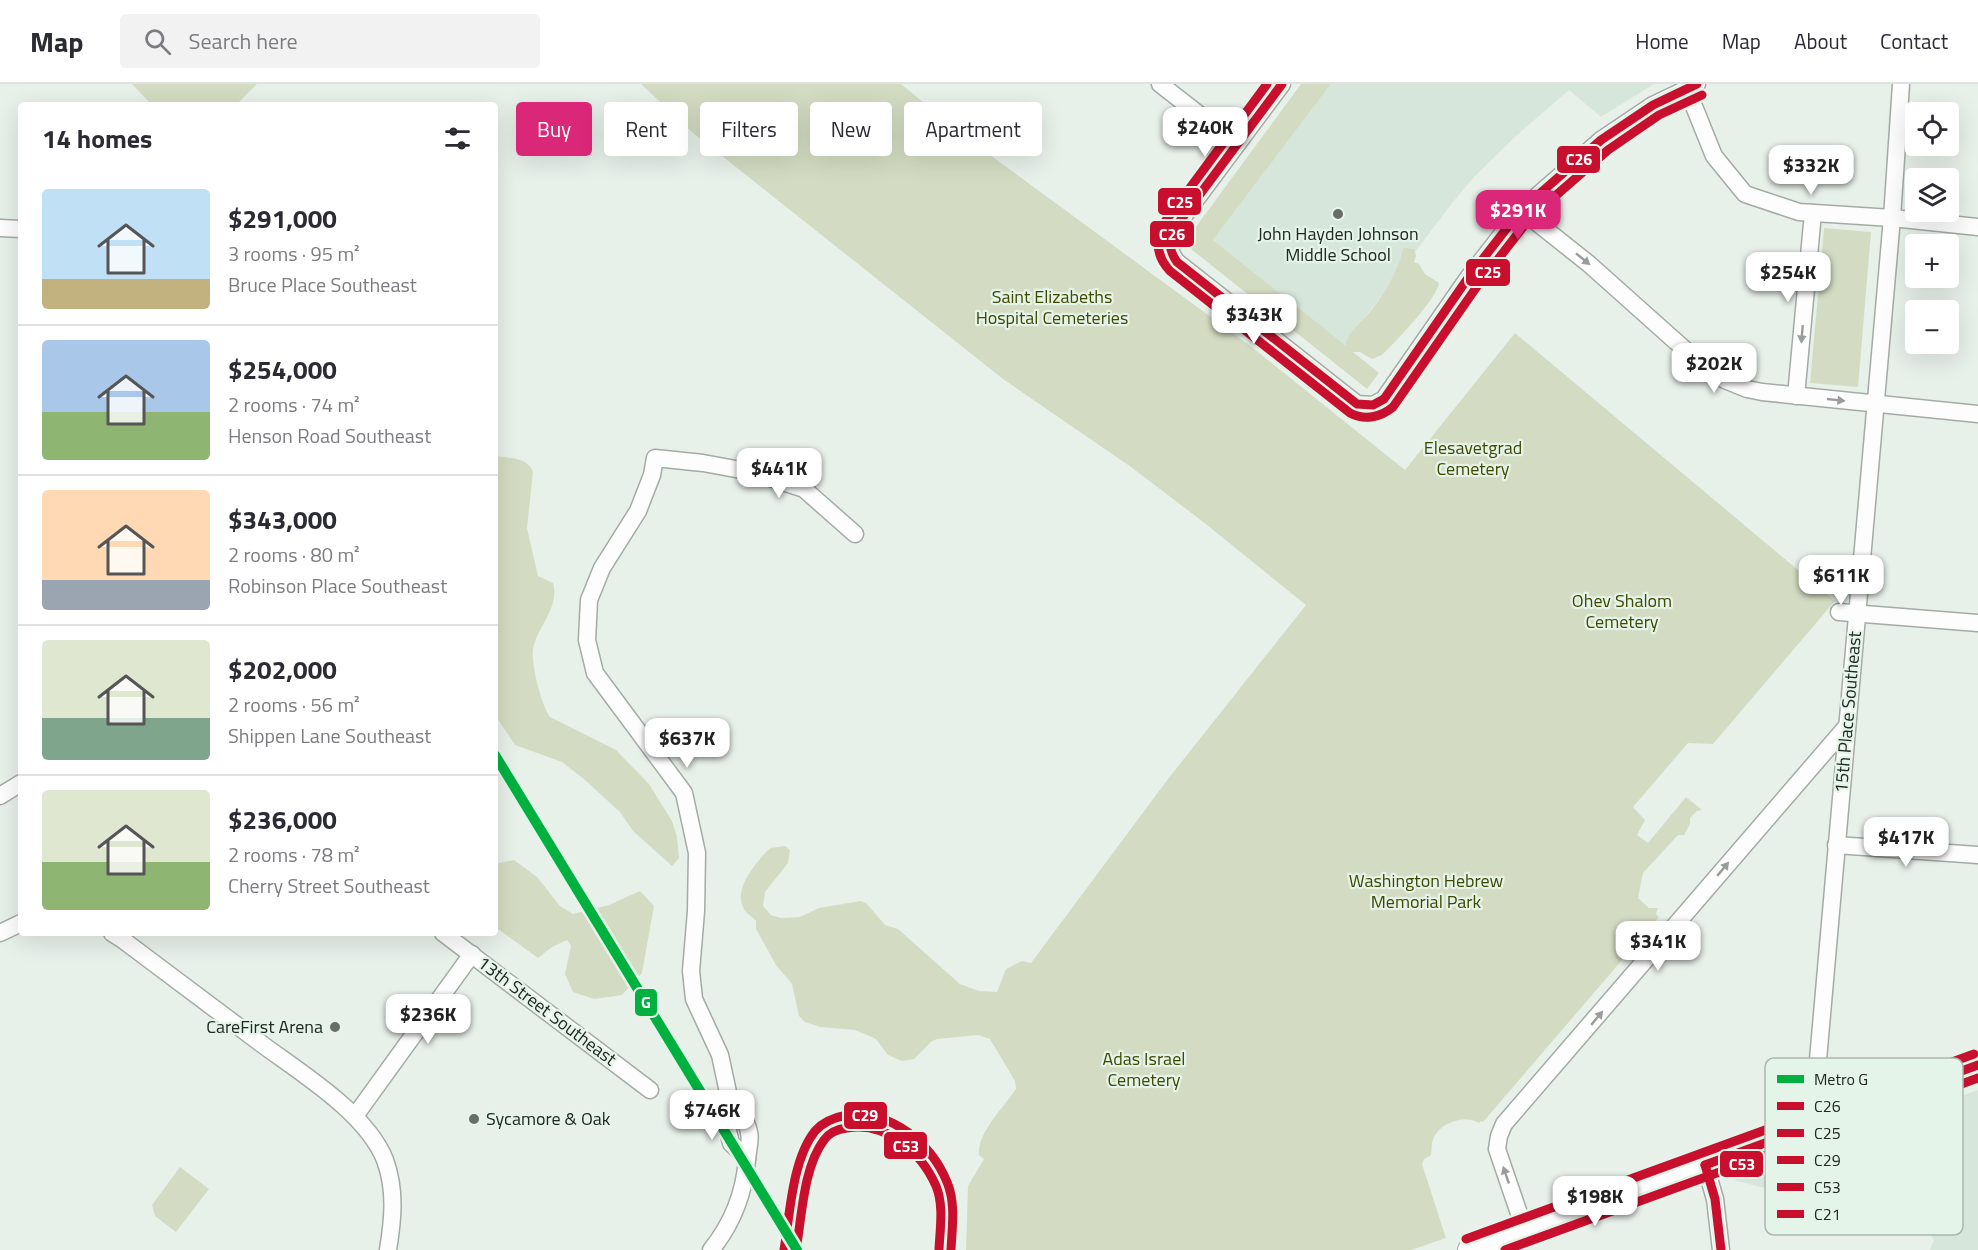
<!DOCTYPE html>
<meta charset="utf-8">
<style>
:root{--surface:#fff;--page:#f2f2f3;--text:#2b2b33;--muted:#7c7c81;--line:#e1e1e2;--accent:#db2777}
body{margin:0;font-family:"Titillium Web",sans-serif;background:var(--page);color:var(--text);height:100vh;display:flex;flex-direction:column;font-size:22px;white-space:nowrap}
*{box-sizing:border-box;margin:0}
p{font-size:20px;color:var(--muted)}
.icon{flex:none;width:33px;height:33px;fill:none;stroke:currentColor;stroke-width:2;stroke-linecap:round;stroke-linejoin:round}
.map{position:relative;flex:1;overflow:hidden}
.panel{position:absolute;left:18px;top:18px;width:480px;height:834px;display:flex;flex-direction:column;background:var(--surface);border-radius:6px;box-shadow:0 6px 24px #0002}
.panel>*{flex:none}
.banner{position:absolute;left:516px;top:18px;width:570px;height:54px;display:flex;gap:12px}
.buttons{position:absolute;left:1905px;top:18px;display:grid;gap:12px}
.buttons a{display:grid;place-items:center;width:54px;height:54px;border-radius:6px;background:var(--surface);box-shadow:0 6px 24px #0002;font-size:30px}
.price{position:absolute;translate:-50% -51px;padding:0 14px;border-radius:12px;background:#fff;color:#222;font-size:20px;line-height:39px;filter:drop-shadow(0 2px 3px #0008)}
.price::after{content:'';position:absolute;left:50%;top:36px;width:18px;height:14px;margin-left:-9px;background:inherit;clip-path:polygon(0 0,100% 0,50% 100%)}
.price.selected{background:var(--accent);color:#fff}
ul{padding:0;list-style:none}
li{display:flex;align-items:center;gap:18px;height:150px;padding:0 24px}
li+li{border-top:2px solid var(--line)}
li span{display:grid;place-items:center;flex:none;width:168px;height:120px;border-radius:6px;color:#555}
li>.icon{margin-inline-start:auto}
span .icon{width:72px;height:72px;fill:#fffc;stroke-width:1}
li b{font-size:26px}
h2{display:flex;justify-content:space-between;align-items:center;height:72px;padding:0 24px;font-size:26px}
.pill{padding:0 21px;border-radius:6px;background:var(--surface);box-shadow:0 6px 24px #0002;font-size:21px;line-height:54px}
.pill.selected{background:var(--accent);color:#fff}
header{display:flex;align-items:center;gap:36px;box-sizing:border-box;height:84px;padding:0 30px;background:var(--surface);border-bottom:2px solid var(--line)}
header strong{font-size:28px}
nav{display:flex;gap:33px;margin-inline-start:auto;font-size:21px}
.search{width:420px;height:54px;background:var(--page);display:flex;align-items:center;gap:15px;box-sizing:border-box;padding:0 21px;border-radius:6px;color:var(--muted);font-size:22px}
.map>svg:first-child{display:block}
</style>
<header>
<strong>Map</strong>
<div class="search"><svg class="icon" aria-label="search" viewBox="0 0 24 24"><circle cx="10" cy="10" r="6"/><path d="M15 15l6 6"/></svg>Search here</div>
<nav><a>Home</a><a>Map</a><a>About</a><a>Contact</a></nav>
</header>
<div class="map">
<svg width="1978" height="1166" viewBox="0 0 1978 1166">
<rect width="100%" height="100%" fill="#e8f0ea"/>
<g fill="#d7e6db">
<path d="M1331 0H1654L1601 33 1569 6 1517 51 1474 93 1453 118 1344 261 1213 156Z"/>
<path d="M1978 1006V1166H1930L1934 1156 1929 1148 1734 1096Z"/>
</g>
<g fill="#d3dcc2">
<path d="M132 0H257L236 21H152Z"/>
<path d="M641 0H901L967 54 1253 264 1405 386 1515 249 1835 517 1713 660 1688 659 1633 723 1645 736 1637 751 1648 759 1686 713 1702 726 1697 727 1690 734V740L1684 751H1678L1643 789 1638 814 1649 824H1658L1656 830 1659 833 1483 1038 1481 1037 1479 1039C1465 1030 1438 1039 1433 1056 1431 1060 1432 1066 1431 1071L1424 1075 1422 1080 1446 1154 1411 1166H966L968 1102 984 1075 979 1071C977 1049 1004 1023 1016 1005L1015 997 990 955 978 951 937 955 932 957 914 975 902 977 888 971 876 955 855 946 820 943 805 938 799 932 792 900 776 881 756 845V837C752 832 745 829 743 823 734 804 755 781 766 768L771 764 785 762 790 766 788 779 765 808 763 822 771 831 781 834 800 833 819 824 861 817 867 820 885 841 898 845 960 900 979 907 997 908 1006 885 1022 877 1031 879 1168 695 1306 521 1202 437 1131 383 1003 295 693 49Z"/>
<path d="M1301 0H1331L1213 156 1345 261C1349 246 1359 241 1369 229 1381 215 1391 198 1398 181 1401 175 1401 169 1404 164L1414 165 1416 172 1414 178 1419 180 1425 190 1439 199C1437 215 1395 258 1382 271L1372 275 1360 268H1353L1379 289 1367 305 1186 161 1187 155Z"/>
<path d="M1824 144 1871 148 1858 303 1810 299Z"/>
<path d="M495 372C509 374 528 373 533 388L527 444 538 492 553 499C560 524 538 541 533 565 531 580 541 620 550 633L616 666 649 700 672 737 677 753 679 774 672 782 633 747 620 728 585 696 562 678 515 661 495 631Z"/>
<path d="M514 776 537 793 560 822 573 830 609 821 640 807 654 822 642 889 622 911 594 915 573 908 565 890 571 862 567 856 552 863 538 874 495 843V780Z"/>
<path d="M180 1083 209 1105 176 1148 155 1132 152 1121Z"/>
</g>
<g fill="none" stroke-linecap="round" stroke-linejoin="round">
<defs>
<g id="minor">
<path d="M1160 0 1237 60"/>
<path d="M1282 0 1174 145C1167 157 1168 167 1177 178L1357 320 1373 321 1384 315 1468 194 1521 126 1601 56 1653 21 1697 0"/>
<path d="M1687 5 1714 72 1745 110 1799 128 1892 134 1978 143"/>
<path d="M1521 126 1589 180 1701 280 1725 296 1747 305 1762 308 1978 330"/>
<path d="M0 144 21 145"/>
<path d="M1796 312 1813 129"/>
<path d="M1839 528 1978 539"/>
<path d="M0 712 21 699"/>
<path d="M1836 761 1978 771"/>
<path d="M0 849 21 839"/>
<path d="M112 849 123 856C169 890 214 924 259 958 299 988 366 1028 385 1076 396 1106 393 1135 388 1166"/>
<path d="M443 849 650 1006"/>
<path d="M355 1032 472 870"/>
<path d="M1820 1039 1815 1010 1892 134 1901 0"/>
<path d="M747 1075 731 1059 727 1043 732 1027 720 971 694 915 691 887 696 827 697 769 684 709 595 589 587 556 589 516 602 484 638 427 652 391 655 374 703 379 752 388 804 405 855 450"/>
<path d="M1705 1081 1715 1115 1721 1166"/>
<path d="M1525 1147 1497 1065 1499 1052 1504 1040 1847 642"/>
<path d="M711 1166C732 1140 744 1110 747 1076 748 1061 753 1055 746 1039 743 1034 737 1030 732 1027"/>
</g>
<path id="secondary" d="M1470 1166 1978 981"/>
</defs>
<use href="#minor" stroke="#a4aba6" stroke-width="19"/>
<use href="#secondary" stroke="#a4aba6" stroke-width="26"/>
<use href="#minor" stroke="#fcfdfc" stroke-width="16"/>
<use href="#secondary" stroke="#fcfdfc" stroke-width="24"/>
<defs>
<path id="bus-1" d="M1282 0 1174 145C1168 157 1169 167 1177 178L1357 320 1373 321 1384 315 1468 194 1521 126 1601 56 1653 21 1697 0"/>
<path id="bus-2" d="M1267 0 1164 139C1155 156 1156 172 1170 187L1350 329C1365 337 1381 333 1393 323L1478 201 1530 134 1608 66 1659 31 1702 11"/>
<g id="bus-3">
<path d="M1705 1081 1978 981"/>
<path d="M1705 1081 1715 1115 1721 1166"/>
<path d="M784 1166C790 1130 792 1076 815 1047 823 1038 836 1033 847 1031 891 1026 931 1059 947 1098 956 1119 952 1144 951 1166"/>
</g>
<g id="bus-4">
<path d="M796 1166C802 1133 803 1084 824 1056 829 1049 838 1045 847 1044 886 1037 921 1068 936 1102 944 1121 940 1145 939 1165"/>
<path d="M1505 1166 1978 994"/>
</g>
<path id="bus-5" d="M1466 1155 1974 970"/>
</defs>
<use href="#bus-1" stroke="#e5f4e9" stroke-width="14"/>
<use href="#bus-2" stroke="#e5f4e9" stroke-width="14"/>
<use href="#bus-3" stroke="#e5f4e9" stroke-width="14"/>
<use href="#bus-4" stroke="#e5f4e9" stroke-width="14"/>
<use href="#bus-5" stroke="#e5f4e9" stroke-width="14"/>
<use href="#bus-1" stroke="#c8102e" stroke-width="9"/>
<use href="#bus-2" stroke="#c8102e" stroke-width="9"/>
<use href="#bus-3" stroke="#c8102e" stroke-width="9"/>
<use href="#bus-4" stroke="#c8102e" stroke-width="9"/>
<use href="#bus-5" stroke="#c8102e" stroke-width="9"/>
<defs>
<path id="metro-1" d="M495 671 797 1166"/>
</defs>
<use href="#metro-1" stroke="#e5f4e9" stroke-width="15"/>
<use href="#metro-1" stroke="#00b140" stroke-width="10"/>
</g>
<defs><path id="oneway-solid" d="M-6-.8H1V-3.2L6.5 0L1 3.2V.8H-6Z" transform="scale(1.5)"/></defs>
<g fill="#999d9a">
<use href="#oneway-solid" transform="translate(1583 175) rotate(39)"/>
<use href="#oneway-solid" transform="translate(1802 250) rotate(95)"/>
<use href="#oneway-solid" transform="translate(1836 316) rotate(6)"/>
<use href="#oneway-solid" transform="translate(1723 785) rotate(-50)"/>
<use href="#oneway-solid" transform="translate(1597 934) rotate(-50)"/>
<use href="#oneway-solid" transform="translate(1506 1091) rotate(-109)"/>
</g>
<g fill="#676d69" stroke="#e5f4e9" stroke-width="2">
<circle cx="1338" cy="130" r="6"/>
<circle cx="335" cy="943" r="6"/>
<circle cx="474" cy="1035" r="6"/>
</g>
<g text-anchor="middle" stroke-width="4.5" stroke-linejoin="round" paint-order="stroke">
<g font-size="18" fill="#212723" stroke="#e5f4e9">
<text x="1338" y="156">John Hayden Johnson<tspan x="1338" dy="21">Middle School</tspan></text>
<text x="323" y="949" text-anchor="end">CareFirst Arena</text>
<text x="486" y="1041" text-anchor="start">Sycamore &amp; Oak</text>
</g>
<g font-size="18" fill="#404900" stroke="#e5f4e9">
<text x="1052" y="219">Saint Elizabeths<tspan x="1052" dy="21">Hospital Cemeteries</tspan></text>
<text x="1473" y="370">Elesavetgrad<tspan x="1473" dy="21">Cemetery</tspan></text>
<text x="1622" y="523">Ohev Shalom<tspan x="1622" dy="21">Cemetery</tspan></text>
<text x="1426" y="803">Washington Hebrew<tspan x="1426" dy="21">Memorial Park</tspan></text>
<text x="1144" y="981">Adas Israel<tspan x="1144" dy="21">Cemetery</tspan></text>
</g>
<g font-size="18" fill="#212723" stroke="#e5f4e9">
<text transform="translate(1848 628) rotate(-85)" y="6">15th Place Southeast</text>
<text transform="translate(547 927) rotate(37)" y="6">13th Street Southeast</text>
</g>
</g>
<rect x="1765" y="974" width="198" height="177" rx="9" fill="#e5f4e9" stroke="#aab6ae" stroke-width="1.5"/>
<rect x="1777" y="991" width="27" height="8" fill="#00b140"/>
<rect x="1777" y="1018" width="27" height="8" fill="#c8102e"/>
<rect x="1777" y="1045" width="27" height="8" fill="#c8102e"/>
<rect x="1777" y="1072" width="27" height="8" fill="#c8102e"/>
<rect x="1777" y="1099" width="27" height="8" fill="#c8102e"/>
<rect x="1777" y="1126" width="27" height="8" fill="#c8102e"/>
<g font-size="16" fill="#212723">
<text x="1814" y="1001">Metro G</text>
<text x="1814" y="1028">C26</text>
<text x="1814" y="1055">C25</text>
<text x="1814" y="1082">C29</text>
<text x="1814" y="1109">C53</text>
<text x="1814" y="1136">C21</text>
</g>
<g stroke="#e5f4e9" stroke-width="2">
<rect x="1556" y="61" width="45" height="29" rx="6" fill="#c8102e"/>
<rect x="1157" y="103" width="45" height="29" rx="6" fill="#c8102e"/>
<rect x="1149" y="136" width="46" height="28" rx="6" fill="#c8102e"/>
<rect x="1465" y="174" width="46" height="29" rx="6" fill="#c8102e"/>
<rect x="634" y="904" width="24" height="29" rx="6" fill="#00b140"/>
<rect x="843" y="1017" width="45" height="29" rx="6" fill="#c8102e"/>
<rect x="883" y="1047" width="45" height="29" rx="6" fill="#c8102e"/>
<rect x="1719" y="1066" width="45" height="28" rx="6" fill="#c8102e"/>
</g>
<g font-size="16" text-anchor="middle" font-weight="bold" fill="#fff">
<text x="1579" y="81">C26</text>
<text x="1180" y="124">C25</text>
<text x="1172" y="156">C26</text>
<text x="1488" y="194">C25</text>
<text x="646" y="924">G</text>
<text x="865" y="1037">C29</text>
<text x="906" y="1068">C53</text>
<text x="1742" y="1086">C53</text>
</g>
</svg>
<div class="buttons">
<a><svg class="icon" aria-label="locate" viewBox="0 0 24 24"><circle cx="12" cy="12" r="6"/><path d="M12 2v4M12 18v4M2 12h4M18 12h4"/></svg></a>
<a><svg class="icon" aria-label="layers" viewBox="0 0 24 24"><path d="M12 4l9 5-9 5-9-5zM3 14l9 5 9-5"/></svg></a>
<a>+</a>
<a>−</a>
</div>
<b class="price" style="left:1205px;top:74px">$240K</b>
<b class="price" style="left:1811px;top:112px">$332K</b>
<b class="price selected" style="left:1518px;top:157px">$291K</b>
<b class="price" style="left:1788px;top:219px">$254K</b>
<b class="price" style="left:1254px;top:261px">$343K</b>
<b class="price" style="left:1714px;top:310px">$202K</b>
<b class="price" style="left:779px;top:415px">$441K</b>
<b class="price" style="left:1841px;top:522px">$611K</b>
<b class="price" style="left:687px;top:685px">$637K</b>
<b class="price" style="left:1906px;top:784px">$417K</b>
<b class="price" style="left:1658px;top:888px">$341K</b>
<b class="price" style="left:428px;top:961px">$236K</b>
<b class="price" style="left:712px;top:1057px">$746K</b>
<b class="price" style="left:1595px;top:1143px">$198K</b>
<div class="banner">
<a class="pill selected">Buy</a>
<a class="pill">Rent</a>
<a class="pill">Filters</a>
<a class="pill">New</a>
<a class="pill">Apartment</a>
</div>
<section class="panel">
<h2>14 homes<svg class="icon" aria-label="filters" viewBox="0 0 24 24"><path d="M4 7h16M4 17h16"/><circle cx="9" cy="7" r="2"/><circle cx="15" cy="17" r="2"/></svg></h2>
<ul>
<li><span style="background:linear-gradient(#bfe0f5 75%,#c2b280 0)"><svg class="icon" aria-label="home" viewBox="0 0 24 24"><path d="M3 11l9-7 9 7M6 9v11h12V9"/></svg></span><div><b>$291,000</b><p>3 rooms · 95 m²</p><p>Bruce Place Southeast</p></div></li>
<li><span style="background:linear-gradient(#a9c7e8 60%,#8fb573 0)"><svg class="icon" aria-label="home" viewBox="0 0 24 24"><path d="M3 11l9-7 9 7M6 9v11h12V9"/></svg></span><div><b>$254,000</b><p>2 rooms · 74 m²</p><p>Henson Road Southeast</p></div></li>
<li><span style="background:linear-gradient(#ffd9b3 75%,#9aa5b1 0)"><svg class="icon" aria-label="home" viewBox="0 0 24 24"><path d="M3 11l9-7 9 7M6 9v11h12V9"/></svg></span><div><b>$343,000</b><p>2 rooms · 80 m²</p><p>Robinson Place Southeast</p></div></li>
<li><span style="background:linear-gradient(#dfe7d0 65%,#7fa58c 0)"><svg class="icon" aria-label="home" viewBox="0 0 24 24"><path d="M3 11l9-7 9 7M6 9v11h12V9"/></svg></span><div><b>$202,000</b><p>2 rooms · 56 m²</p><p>Shippen Lane Southeast</p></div></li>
<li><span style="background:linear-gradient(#dfe7d0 60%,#8fb573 0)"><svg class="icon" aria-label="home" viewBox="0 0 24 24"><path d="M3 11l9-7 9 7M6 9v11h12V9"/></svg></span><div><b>$236,000</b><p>2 rooms · 78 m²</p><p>Cherry Street Southeast</p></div></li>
</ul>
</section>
</div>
